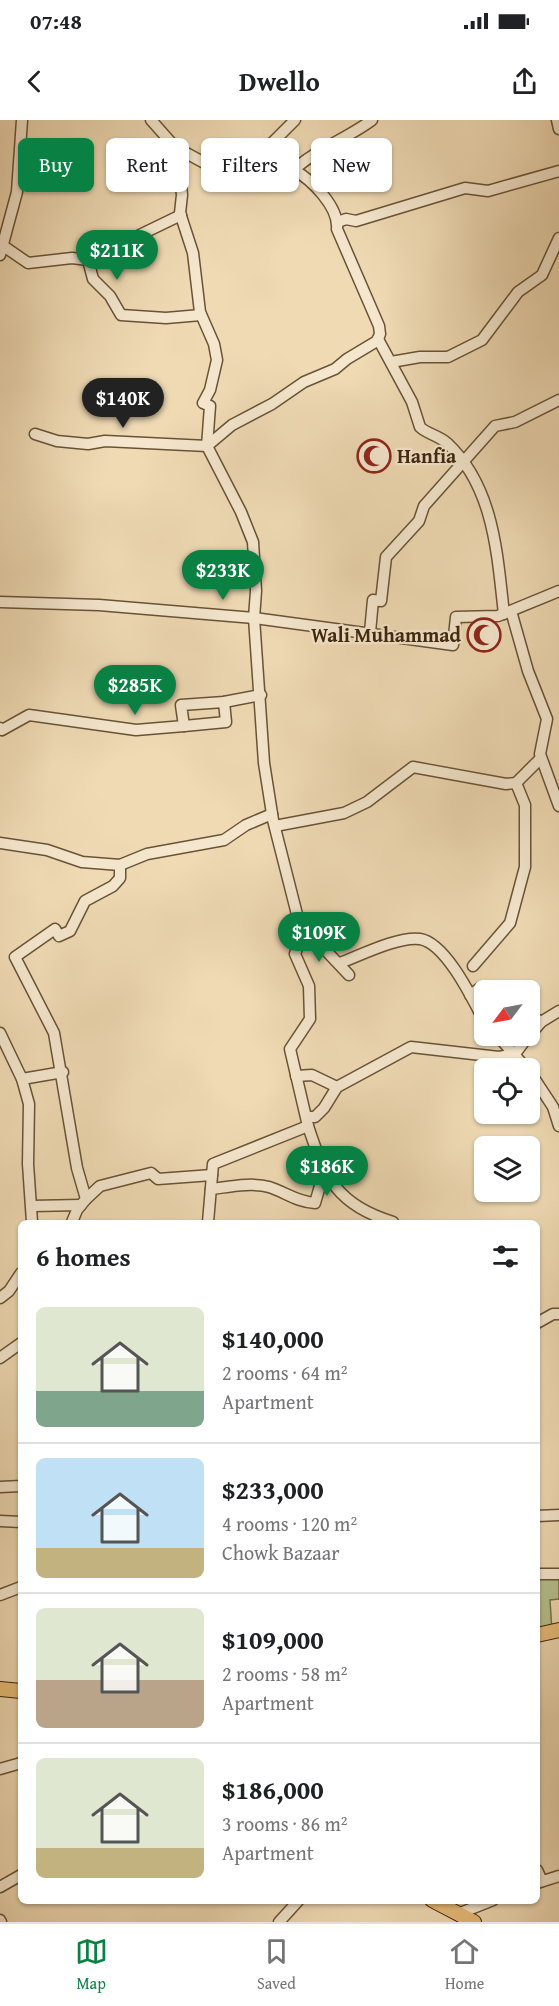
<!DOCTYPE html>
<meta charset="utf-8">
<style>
:root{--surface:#fff;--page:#f6f6f6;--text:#202124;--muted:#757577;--line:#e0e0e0;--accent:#0b8043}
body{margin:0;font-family:"Gentium Book Plus",serif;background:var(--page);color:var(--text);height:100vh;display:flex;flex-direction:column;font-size:22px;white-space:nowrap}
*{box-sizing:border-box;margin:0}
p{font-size:20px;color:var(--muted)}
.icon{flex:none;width:33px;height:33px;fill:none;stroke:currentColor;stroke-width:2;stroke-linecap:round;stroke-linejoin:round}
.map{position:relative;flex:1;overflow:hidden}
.side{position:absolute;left:18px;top:1100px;width:522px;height:684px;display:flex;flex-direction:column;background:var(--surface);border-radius:9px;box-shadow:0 2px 4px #0004}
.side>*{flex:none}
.hud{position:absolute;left:18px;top:18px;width:524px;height:54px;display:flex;gap:12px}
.needle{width:39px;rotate:238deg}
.tools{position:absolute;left:474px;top:860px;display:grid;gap:12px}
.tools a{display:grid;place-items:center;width:66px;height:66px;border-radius:9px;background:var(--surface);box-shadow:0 2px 4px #0004;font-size:30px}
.price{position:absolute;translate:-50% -51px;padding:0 14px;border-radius:21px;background:var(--accent);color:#fff;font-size:20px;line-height:39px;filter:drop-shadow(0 2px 3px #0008)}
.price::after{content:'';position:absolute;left:50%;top:36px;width:18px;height:14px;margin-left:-9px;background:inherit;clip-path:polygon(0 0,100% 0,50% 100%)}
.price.selected{background:#222;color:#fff}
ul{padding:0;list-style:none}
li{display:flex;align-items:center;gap:18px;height:150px;padding:0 18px}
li+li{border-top:2px solid var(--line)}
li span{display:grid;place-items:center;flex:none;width:168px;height:120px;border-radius:9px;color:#555}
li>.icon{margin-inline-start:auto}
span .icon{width:72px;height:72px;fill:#fffc;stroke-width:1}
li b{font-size:26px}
h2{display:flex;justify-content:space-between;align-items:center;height:72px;padding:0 18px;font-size:26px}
.chip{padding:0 21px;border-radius:9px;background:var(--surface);box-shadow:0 2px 4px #0004;font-size:21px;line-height:54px}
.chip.selected{background:var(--accent);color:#fff}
.status{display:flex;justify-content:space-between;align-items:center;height:42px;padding:0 30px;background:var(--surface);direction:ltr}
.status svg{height:16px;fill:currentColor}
header{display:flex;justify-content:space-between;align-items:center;height:78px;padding:0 18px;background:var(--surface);font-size:27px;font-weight:700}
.menu{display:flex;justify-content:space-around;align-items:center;height:84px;border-top:2px solid var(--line);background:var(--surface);font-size:16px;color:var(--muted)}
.menu a{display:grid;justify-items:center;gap:3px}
.menu .selected{color:var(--accent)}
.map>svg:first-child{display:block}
</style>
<div class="status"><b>07:48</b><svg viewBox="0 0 49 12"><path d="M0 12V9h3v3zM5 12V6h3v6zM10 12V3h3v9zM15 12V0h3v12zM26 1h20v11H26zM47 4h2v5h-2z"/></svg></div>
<header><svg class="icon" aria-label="back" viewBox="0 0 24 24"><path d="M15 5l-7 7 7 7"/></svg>Dwello<svg class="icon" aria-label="share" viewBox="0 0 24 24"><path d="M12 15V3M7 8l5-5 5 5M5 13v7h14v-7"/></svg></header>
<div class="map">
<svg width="559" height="1802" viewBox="0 0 559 1802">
<rect width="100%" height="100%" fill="#efdab4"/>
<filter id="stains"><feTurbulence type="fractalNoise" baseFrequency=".00333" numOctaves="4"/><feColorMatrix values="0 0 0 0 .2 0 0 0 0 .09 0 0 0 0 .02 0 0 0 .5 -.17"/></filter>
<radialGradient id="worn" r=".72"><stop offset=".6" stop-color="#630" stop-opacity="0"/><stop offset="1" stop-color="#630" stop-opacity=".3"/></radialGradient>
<path fill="#b6c08f" stroke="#78734e" stroke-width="1.5" d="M537 1454H559V1479L550 1480 552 1511 537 1516Z"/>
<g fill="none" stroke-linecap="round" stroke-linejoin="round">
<defs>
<g id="minor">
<path d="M151 0 175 27 178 35 182 75 180 93 193 133 200 192 214 224 217 240 210 270 203 283 210 286 207 326 241 392 253 422 256 471 254 498 264 643 273 700 302 814 295 834 309 866 310 899 290 929 308 1006 213 1044 208 1102"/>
<path d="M557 0 559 9"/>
<path d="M270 49 267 28 295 0"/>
<path d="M294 50C313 31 348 18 372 0"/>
<path d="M338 102 346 99 356 101 465 68 488 71 559 51"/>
<path d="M2 125 28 143 72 138 88 140 181 95"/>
<path d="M0 135 17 72 22 0"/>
<path d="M88 140 93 159 110 176 121 195 166 198 201 195"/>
<path d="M378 219 412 282 420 307C427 314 438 315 447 323 494 367 497 433 504 494"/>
<path d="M391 242 420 237H448L482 220 518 172 542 155 559 118"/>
<path d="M35 314 57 321 88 324 105 321 207 326 232 305 272 284 304 262 335 249 347 239 377 221 380 214 379 206 337 109C339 87 312 60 294 50L212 47 175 27"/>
<path d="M0 482 99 485 254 498 453 525 456 497 498 496 559 471"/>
<path d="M511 491 528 551 547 599 540 634 559 686"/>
<path d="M370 512 373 480 381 481 386 437 419 401 424 386 495 306 515 302 559 280"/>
<path d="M184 606 226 602 224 582"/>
<path d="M0 608 2 610 29 595 136 610 184 606 181 585 224 582 261 575"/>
<path d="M275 706 344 693 367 682 413 647 506 664 516 663 541 638"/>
<path d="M0 723 47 730 82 742 120 745 147 734 224 720 246 705 272 694"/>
<path d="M302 814 314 818 349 855"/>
<path d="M340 843C361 835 399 816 420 819 446 823 473 880 484 901"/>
<path d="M473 846 510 803 525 747V685L516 663"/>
<path d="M470 875 480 868 484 870"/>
<path d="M530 895 541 902"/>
<path d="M0 913 22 959 29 984 28 1044 32 1102"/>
<path d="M497 915 526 948"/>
<path d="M530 915 541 902 559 891"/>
<path d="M530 952 553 987 559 1006"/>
<path d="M296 956 312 955 337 967"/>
<path d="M22 959 63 952"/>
<path d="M307 997H315L324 988 337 967 411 927 499 937 515 934 529 915"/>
<path d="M308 1006C325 1058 337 1085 393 1102"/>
<path d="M211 1069C228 1067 252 1062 269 1067 285 1072 297 1082 315 1083L320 1066 327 1057"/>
<path d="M86 1079 100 1066 151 1053 158 1059 212 1055"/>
<path d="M32 1086 81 1085"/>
<path d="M72 1102 77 1090 86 1079 77 1048 54 913 15 837 55 809 59 816 70 811 85 781 113 766 120 758V745"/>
<path d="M0 1178 9 1171 21 1153"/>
<path d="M537 1203 553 1194H559"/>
<path d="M0 1238 21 1223"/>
<path d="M0 1367 21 1366"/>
<path d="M537 1396 559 1395"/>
<path d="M0 1401 21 1402"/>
<path d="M537 1454H559"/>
<path d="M0 1475 21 1467"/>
<path d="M0 1649 21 1643"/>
<path d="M537 1750 542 1761"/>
<path d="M537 1763 559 1756"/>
<path d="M0 1767 21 1755"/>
<path d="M458 1794 493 1780"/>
<path d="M0 1800 1 1802"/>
<path d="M279 1802 299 1780"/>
</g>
<g id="major">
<path d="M537 1515 559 1510"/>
<path d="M0 1569 21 1571"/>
<path d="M432 1780 474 1802"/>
</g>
</defs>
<use href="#minor" stroke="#685336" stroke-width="13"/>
<use href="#major" stroke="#3b260c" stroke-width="16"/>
<use href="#minor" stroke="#f5e7ce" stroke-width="10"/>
<use href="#major" stroke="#e8bd7a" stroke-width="14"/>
</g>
<defs>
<symbol id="mosque-ring" viewBox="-11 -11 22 22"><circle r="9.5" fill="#f5e7ce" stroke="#8f2418" stroke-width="1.5"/><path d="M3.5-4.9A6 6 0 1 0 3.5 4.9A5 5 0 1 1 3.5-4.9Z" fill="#8f2418"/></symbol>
</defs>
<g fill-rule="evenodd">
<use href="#mosque-ring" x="355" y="317" width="38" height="38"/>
<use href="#mosque-ring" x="465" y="496" width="38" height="38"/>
</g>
<g text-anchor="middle" stroke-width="4.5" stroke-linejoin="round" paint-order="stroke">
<g font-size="20" font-weight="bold" fill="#3b260c" stroke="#f5e7ce" text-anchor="start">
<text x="397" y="343">Hanfia</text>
<text x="461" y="522" text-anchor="end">Wali Muhammad</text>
</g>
</g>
<rect width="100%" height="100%" filter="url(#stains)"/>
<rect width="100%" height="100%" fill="url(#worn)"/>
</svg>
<div class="tools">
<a><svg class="needle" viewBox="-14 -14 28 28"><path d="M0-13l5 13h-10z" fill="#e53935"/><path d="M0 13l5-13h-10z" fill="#757577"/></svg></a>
<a><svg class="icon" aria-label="locate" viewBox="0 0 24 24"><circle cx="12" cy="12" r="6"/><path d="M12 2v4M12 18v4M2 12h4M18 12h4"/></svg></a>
<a><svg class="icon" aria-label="layers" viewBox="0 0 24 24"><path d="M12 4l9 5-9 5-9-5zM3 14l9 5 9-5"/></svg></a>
</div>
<b class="price" style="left:117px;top:161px">$211K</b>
<b class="price selected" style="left:123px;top:309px">$140K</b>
<b class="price" style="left:223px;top:481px">$233K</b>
<b class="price" style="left:135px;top:596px">$285K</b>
<b class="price" style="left:319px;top:843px">$109K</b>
<b class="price" style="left:327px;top:1077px">$186K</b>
<div class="hud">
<a class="chip selected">Buy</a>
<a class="chip">Rent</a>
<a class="chip">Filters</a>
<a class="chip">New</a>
</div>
<section class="side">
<h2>6 homes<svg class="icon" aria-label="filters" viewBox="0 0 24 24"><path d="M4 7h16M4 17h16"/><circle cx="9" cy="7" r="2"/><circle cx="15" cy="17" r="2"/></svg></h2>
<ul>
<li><span style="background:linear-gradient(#dfe7d0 70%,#7fa58c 0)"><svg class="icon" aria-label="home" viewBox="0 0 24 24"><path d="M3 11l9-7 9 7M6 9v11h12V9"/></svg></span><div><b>$140,000</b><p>2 rooms · 64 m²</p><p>Apartment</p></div></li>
<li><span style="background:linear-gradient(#bfe0f5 75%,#c2b280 0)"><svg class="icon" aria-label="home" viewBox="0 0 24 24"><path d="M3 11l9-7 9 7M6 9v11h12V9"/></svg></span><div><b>$233,000</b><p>4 rooms · 120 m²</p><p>Chowk Bazaar</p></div></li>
<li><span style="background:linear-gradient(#dfe7d0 60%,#b9a48a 0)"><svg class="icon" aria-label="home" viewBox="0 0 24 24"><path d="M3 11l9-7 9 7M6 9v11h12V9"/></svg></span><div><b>$109,000</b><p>2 rooms · 58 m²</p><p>Apartment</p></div></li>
<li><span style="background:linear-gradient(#dfe7d0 75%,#c2b280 0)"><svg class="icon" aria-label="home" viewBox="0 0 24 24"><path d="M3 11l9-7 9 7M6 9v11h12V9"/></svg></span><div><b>$186,000</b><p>3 rooms · 86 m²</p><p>Apartment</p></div></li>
</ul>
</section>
</div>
<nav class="menu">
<a class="selected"><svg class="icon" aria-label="map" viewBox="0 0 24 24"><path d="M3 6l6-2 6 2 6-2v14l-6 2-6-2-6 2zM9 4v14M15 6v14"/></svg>Map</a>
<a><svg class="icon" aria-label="saved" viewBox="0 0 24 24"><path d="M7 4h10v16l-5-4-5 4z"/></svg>Saved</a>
<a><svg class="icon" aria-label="home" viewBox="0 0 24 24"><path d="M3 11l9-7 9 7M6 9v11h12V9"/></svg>Home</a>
</nav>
